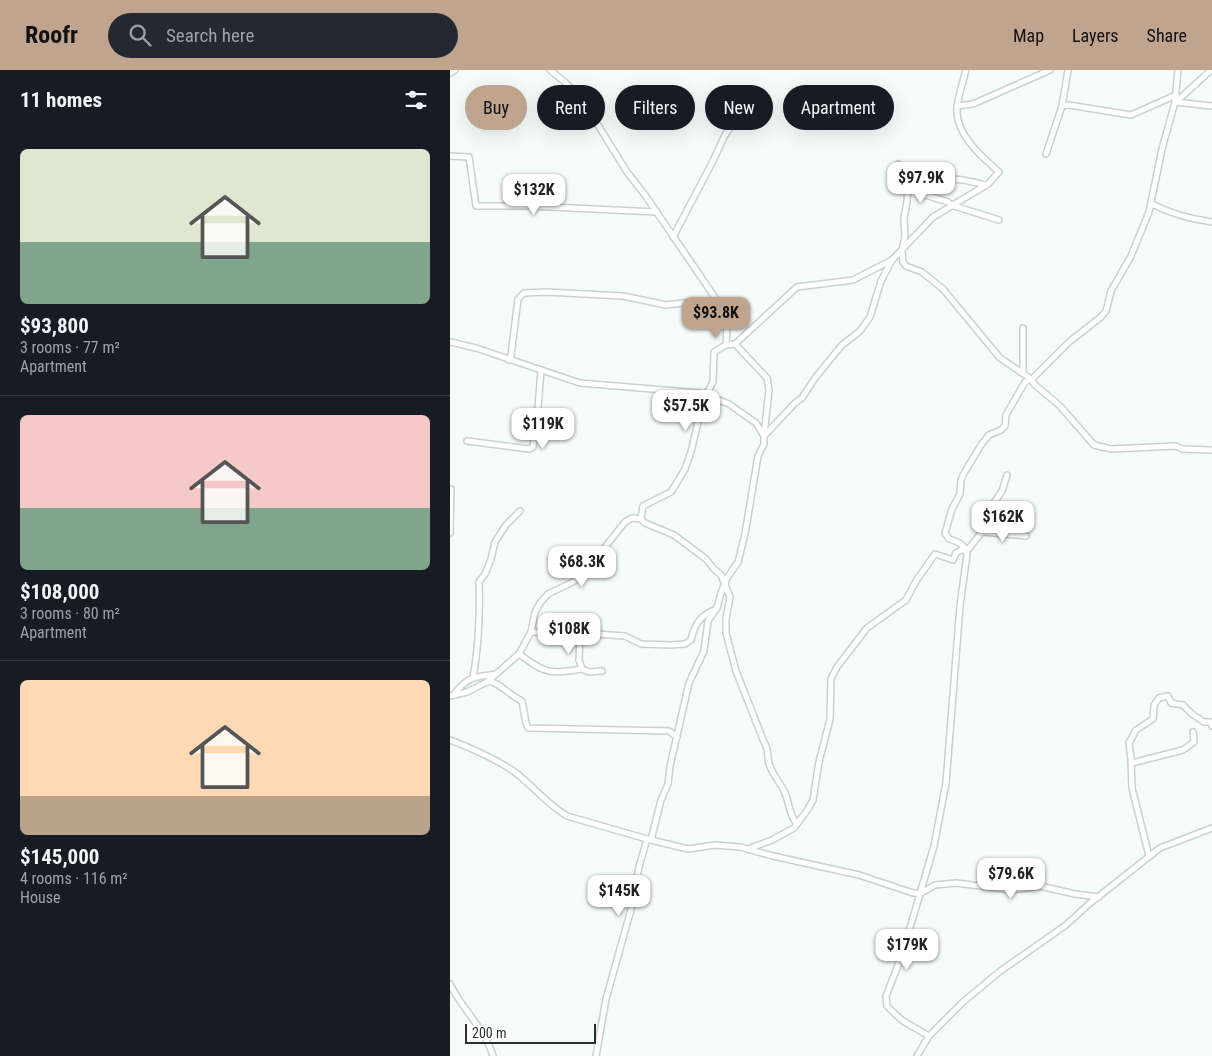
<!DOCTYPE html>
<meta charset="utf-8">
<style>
:root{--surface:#171b24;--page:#242831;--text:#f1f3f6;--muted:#9ea1a6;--line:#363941;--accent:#c0a48e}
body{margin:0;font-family:"Roboto Condensed",sans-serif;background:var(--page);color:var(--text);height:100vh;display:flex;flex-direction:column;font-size:19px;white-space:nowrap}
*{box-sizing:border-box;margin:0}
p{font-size:16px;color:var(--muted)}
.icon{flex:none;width:28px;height:28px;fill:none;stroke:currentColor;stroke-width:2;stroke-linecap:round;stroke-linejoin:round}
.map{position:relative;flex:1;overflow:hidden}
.side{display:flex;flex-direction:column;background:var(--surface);width:450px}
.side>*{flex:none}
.banner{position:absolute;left:15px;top:15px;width:475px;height:45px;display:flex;gap:10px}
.scale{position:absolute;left:15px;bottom:12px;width:131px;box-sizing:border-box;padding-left:5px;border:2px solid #2d302f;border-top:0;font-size:14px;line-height:18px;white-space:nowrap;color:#2d302f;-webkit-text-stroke:4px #fff;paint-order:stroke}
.price{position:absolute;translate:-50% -42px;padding:0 11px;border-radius:10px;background:#fff;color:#222;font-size:16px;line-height:32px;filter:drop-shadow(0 1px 2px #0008)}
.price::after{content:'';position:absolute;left:50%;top:30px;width:15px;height:11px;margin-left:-8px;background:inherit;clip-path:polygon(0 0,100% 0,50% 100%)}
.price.on{background:var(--accent);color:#111}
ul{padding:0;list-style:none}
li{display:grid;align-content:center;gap:10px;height:265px;padding:0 20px}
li+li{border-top:1px solid var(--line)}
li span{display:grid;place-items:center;height:155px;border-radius:8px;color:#555}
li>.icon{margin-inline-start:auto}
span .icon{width:90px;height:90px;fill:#fffc;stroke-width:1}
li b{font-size:21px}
h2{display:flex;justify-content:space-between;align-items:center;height:60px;padding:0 20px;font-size:21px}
.chip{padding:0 18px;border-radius:22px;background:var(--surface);box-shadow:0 5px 20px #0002;font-size:18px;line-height:45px}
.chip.on{background:var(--accent);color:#111}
header{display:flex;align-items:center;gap:30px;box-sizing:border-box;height:70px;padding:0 25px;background:var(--accent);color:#111}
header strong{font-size:24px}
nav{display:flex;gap:28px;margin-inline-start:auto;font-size:18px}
.search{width:350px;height:45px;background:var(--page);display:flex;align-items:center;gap:12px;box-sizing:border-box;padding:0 18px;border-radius:28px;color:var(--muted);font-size:19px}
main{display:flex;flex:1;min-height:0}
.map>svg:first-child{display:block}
</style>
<header>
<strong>Roofr</strong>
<div class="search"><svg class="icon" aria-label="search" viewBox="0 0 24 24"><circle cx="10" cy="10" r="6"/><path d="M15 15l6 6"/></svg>Search here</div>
<nav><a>Map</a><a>Layers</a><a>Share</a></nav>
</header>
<main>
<section class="side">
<h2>11 homes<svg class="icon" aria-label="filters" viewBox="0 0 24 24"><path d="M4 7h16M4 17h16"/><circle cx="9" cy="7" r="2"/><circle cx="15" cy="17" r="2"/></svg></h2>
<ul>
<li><span style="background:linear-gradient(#dfe7d0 60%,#7fa58c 0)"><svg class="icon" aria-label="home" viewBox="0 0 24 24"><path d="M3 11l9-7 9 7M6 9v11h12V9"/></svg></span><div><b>$93,800</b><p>3 rooms · 77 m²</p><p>Apartment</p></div></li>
<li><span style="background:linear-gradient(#f6c9c9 60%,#7fa58c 0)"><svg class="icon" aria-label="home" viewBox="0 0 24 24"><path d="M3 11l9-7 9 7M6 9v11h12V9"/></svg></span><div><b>$108,000</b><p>3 rooms · 80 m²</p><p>Apartment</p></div></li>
<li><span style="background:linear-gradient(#ffd9b3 75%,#b9a48a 0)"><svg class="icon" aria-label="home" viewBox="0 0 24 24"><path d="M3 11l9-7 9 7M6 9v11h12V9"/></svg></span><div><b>$145,000</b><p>4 rooms · 116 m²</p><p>House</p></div></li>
</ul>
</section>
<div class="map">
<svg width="762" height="986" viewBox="0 0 762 986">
<rect width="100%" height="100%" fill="#f5fcfa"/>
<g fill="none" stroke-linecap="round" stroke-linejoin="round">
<defs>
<g id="street">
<path d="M0 3 5 0"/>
<path d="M725 32 762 36"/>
<path d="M726 32 761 0"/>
<path d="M507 36 523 34 600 0"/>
<path d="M612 36 618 0"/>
<path d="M596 84 612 36 619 35 681 45 726 25"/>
<path d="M0 86 19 87 26 136H79L207 142"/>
<path d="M448 94 458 113 457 132 454 148 455 166 452 181 453 192 456 196 472 202 493 219 550 288 581 309 585 315 609 335 644 375 661 379 726 376 732 379 762 380"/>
<path d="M458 113 472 124 498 132 501 135 549 150"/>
<path d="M472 124C494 104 509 108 535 115"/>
<path d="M702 134C721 144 741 149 762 152"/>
<path d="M223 167 263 91 275 65 303 25"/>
<path d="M268 232C279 249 277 256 276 275L285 274 347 217 403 210 442 190 483 147 538 114 549 102C531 86 505 64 507 38 508 26 513 12 516 0"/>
<path d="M0 272 26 278 130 313 250 323 279 334 306 353 314 366V374L308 386 295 464 288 492 277 508 271 523 267 538 258 551 254 581 239 613 220 696 218 714 211 730 201 770"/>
<path d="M285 274 317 308 319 320 314 365"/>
<path d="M59 290 61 285 68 229 74 223 96 222 173 226 216 235 250 231 268 232 195 125 177 102 135 34 116 13 100 0"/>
<path d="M573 303V258"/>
<path d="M314 366 345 333 352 328 365 308 392 275 410 261 420 247 431 211 442 190"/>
<path d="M17 371 79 379 83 377 88 338 91 300"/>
<path d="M191 449 193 436 221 422 235 399 241 382 248 352 256 325 263 312 264 282 276 275"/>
<path d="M532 462 576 466"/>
<path d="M0 463 1 419"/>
<path d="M516 482 532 462 535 446 552 421 557 405"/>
<path d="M81 562 130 563 129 590 132 599 139 602 152 601"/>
<path d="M130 563 175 566 191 574 221 575 235 574 241 570C245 553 250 546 266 539"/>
<path d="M69 584C96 604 99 604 132 599"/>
<path d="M23 608C29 575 30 545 29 512L35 504 41 489 45 472 56 455 70 441"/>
<path d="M39 611C52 614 60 626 72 631L76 653 78 658 219 661 227 667"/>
<path d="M4 624C20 605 23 608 46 604"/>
<path d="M0 626 17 622 37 612 69 584 81 562 85 542 90 533 98 524 121 513 132 506 175 452 182 448 191 449 195 453 224 465 256 489 264 499 271 505 280 527 276 549V563L286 601 314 672C319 679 317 686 319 694 322 704 330 712 334 721 340 732 338 744 347 754"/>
<path d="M0 670C17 676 52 692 66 703 84 717 97 734 117 746L197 769 238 779 265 775 290 777 323 786 409 805 463 823H471L485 815 506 813 563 820 590 816 625 824 649 827"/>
<path d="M682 693 733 680 744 672 743 662"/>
<path d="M298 779 322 770 344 758 358 739 363 730 369 692 380 649 381 609 387 597 417 558 456 530 466 511 485 484 503 490 506 483 515 478"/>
<path d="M699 786 682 718 681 689 679 673 686 660 703 649 704 635 709 628 718 626 721 633 733 635 742 644 754 652H761L762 656"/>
<path d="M0 914C12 939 35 959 43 986"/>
<path d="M479 966 453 951 443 942 437 936 436 926 452 885 484 776 496 713 510 536 517 484C514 474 509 472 499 469L495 463 502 439 510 424 511 410 514 403 531 375 539 365 551 360 555 356 556 345 575 312 583 308 619 272 651 247 656 241 661 221 681 186 699 142 712 79 725 32 728 0"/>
<path d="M146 986 156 929 182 836 189 797 197 769"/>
<path d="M467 986 479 966 513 932 549 902 616 855 639 834 710 778 762 758"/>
</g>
</defs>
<use href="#street" stroke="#cad1cf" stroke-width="8"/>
<use href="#street" stroke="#fff" stroke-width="5"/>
</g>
</svg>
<div class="scale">200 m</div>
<b class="price" style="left:471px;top:134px">$97.9K</b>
<b class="price" style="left:84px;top:146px">$132K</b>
<b class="price on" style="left:266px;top:269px">$93.8K</b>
<b class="price" style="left:236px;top:362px">$57.5K</b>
<b class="price" style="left:93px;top:380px">$119K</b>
<b class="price" style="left:553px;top:473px">$162K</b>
<b class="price" style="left:132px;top:518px">$68.3K</b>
<b class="price" style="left:119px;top:585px">$108K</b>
<b class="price" style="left:561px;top:830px">$79.6K</b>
<b class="price" style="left:169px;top:847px">$145K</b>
<b class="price" style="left:457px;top:901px">$179K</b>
<div class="banner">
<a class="chip on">Buy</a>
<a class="chip">Rent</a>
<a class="chip">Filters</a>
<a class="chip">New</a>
<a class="chip">Apartment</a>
</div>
</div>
</main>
